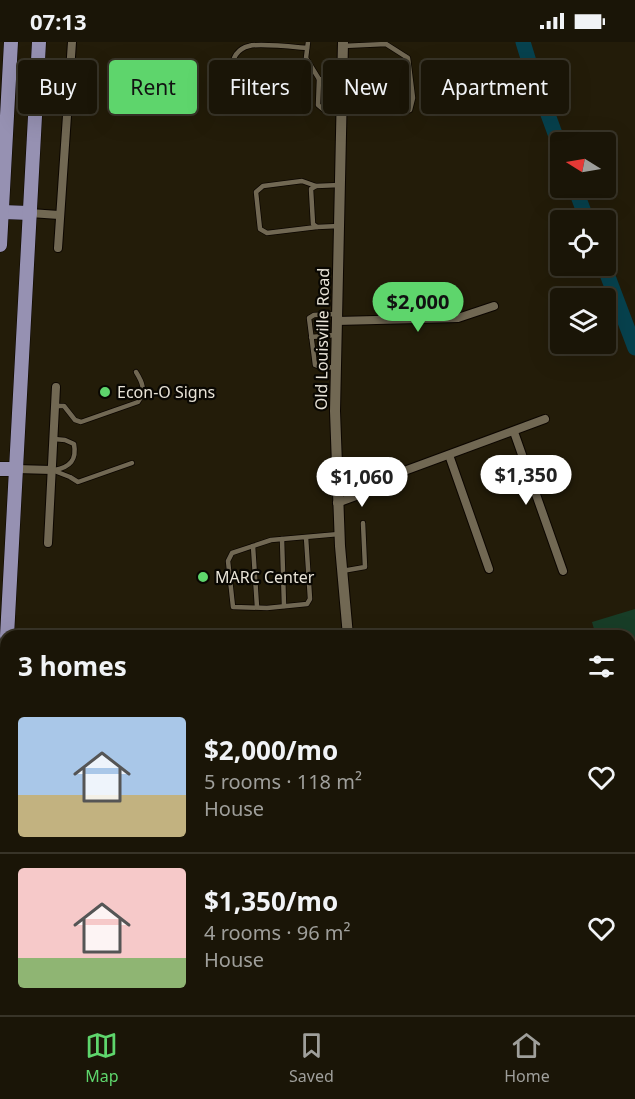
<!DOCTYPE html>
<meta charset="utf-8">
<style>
:root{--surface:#1a1507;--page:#231e11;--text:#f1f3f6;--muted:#9f9f9b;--line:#383428;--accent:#5ed56c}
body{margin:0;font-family:"Noto Sans",sans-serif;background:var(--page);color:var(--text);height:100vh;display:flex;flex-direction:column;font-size:22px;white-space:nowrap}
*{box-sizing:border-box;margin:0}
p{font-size:20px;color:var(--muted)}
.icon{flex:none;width:33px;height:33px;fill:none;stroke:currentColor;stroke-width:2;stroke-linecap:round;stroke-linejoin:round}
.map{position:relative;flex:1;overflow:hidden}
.drawer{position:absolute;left:0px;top:588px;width:636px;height:386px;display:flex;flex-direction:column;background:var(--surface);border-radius:18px 18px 0 0;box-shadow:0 6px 24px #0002,0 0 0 2px var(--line)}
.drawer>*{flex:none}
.banner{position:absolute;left:18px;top:18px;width:600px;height:54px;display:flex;gap:12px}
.needle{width:39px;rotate:281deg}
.buttons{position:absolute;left:550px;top:90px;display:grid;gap:12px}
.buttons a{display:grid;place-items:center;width:66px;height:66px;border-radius:6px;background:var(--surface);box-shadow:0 6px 24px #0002,0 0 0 2px var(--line);font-size:30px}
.price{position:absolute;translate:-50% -51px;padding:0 14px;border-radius:21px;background:#fff;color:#222;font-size:20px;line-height:39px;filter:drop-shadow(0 2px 3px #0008)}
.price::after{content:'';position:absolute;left:50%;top:36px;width:18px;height:14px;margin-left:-9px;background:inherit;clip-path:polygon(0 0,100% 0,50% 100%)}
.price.active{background:var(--accent);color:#111}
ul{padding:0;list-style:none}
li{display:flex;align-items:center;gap:18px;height:150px;padding:0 18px}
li+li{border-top:2px solid var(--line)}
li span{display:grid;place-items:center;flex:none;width:168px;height:120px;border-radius:6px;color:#555}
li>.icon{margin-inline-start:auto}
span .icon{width:72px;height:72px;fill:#fffc;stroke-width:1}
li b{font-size:26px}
h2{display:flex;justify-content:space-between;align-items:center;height:72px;padding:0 18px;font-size:26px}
.chip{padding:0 21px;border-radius:6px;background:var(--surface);box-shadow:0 6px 24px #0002,0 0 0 2px var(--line);font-size:21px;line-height:54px}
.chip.active{background:var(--accent);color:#111}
.status{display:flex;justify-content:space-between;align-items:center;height:42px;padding:0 30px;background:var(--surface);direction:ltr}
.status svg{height:16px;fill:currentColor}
.dock{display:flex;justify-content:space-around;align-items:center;height:84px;border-top:2px solid var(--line);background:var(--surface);font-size:16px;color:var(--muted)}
.dock a{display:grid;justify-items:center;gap:3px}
.dock .active{color:var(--accent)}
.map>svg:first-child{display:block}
</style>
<div class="status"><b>07:13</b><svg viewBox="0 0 49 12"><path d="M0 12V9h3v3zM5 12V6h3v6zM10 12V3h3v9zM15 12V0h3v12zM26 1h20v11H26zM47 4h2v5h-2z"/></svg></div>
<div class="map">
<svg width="635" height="973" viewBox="0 0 635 973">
<rect width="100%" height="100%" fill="#231c09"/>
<path fill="#183d27" d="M635 567V973H593L592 968H630V594H596L592 580Z"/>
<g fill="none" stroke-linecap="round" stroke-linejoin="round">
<g stroke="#07424e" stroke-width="15">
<path d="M523 0 531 26 561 108"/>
<path d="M575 146 587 178"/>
<path d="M604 224 635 306"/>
</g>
<defs>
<g id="service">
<path d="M308 0 306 16 319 37 361 40 364 45 365 71"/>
<path d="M231 29C232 17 236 7 249 4 259 1 295 5 307 6"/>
<path d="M319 37 318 63 324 68 397 71 410 68 413 56 408 16 386 2 343 4"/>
<path d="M316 144 302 139 263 144 256 150 260 187 267 191 317 185"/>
<path d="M339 184 317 185 313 182 311 147 316 144 340 143"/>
<path d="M335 272 314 273 309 276 315 323 323 326 335 325"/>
<path d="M311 295 335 293"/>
<path d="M55 364H64L75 378 81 380 138 360C146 349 143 341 136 330"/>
<path d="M54 397 65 398 74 402C77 418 70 425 55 428"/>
<path d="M52 428 70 435 78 440 132 421"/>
<path d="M306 495 310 557 307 562 267 566 233 565 228 519 232 511 271 498 339 492"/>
<path d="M282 497 284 564"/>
<path d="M253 504 257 565"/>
<path d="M342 529 365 525 363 481"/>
<path d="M366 594 388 592"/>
<path d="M630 672 635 670"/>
<path d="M367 968 369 971 372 973"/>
<path d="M328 971 334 968"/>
<path d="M408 973 426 968"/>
</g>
<g id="minor">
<path d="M30 171 59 173"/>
<path d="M58 206 72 0"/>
<path d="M336 279 458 276 494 264"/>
<path d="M514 390 563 529"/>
<path d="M449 413 489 527"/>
<path d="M16 427 52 428"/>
<path d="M337 430C350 431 359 434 369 442L545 377"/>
<path d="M337 461 356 454 369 442"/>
<path d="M48 501 56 345"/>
</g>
<g id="tertiary">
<path d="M343 0 335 369 340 504 348 594"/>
<path d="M426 968 428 973"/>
</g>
<g id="primary">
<path d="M2 170 30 171"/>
<path d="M0 203 11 0"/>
<path d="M0 427H16"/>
<path d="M7 594 39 0"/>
<path d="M0 847 6 874"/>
<path d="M32 968 33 973"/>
<path d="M61 968 63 973"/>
</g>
</defs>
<use href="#service" stroke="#0c0600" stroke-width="6"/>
<use href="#minor" stroke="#0c0600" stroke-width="10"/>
<use href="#tertiary" stroke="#0c0600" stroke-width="12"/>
<use href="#primary" stroke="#0c0600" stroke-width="15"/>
<g stroke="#777161" stroke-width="1.5" stroke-dasharray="6 3" stroke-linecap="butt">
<path d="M630 694 635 693"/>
<path d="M630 712 635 709"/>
<path d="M630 939 635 963"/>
<path d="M601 968 606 973"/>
</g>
<use href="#service" stroke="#716853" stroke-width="4.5"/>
<use href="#minor" stroke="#716853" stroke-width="8"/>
<use href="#tertiary" stroke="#716853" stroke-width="10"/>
<use href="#primary" stroke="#9691b2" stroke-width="14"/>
</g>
<g fill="#5ed56c" stroke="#090702" stroke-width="2">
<circle cx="105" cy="350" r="6"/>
<circle cx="203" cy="535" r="6"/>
</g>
<g text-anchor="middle" stroke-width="4.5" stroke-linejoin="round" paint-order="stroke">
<g font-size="16" fill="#e8e3d7" stroke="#090702">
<text transform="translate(322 297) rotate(-89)" y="6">Old Louisville Road</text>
</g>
<g font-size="16" fill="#e8e3d7" stroke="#090702" text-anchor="start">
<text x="117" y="356">Econ-O Signs</text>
<text x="215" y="541">MARC Center</text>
</g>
</g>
</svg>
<div class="buttons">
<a><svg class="needle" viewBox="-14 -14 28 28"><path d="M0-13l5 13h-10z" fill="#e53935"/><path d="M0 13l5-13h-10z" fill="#9f9f9b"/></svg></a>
<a><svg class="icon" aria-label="locate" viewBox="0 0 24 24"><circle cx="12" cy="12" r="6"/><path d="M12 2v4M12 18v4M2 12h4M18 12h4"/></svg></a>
<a><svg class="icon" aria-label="layers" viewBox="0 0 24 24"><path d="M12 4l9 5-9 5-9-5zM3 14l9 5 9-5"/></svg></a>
</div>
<b class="price active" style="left:418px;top:291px">$2,000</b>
<b class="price" style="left:526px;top:464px">$1,350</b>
<b class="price" style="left:362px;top:466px">$1,060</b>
<div class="banner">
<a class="chip">Buy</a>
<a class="chip active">Rent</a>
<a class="chip">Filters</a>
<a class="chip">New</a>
<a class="chip">Apartment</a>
</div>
<section class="drawer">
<h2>3 homes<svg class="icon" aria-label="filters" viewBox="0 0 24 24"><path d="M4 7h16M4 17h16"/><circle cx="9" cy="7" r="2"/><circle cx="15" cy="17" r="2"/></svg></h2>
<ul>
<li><span style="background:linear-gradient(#a9c7e8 65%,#c2b280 0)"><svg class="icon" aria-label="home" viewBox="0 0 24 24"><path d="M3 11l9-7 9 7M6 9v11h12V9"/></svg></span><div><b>$2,000/mo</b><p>5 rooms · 118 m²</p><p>House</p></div><svg class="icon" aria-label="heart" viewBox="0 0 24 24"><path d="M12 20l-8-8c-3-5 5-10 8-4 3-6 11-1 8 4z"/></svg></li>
<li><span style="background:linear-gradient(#f6c9c9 75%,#8fb573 0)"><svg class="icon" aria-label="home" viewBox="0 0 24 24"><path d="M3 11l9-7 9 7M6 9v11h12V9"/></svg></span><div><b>$1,350/mo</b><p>4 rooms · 96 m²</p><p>House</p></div><svg class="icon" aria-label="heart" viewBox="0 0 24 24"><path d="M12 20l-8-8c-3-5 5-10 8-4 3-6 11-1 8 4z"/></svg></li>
</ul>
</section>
</div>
<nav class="dock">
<a class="active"><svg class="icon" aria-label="map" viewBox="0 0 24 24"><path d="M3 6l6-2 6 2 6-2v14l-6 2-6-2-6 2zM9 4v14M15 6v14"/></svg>Map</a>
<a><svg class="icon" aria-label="saved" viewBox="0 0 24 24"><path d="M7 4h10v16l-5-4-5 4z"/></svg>Saved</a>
<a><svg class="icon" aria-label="home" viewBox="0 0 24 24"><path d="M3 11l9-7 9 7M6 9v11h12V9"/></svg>Home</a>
</nav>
